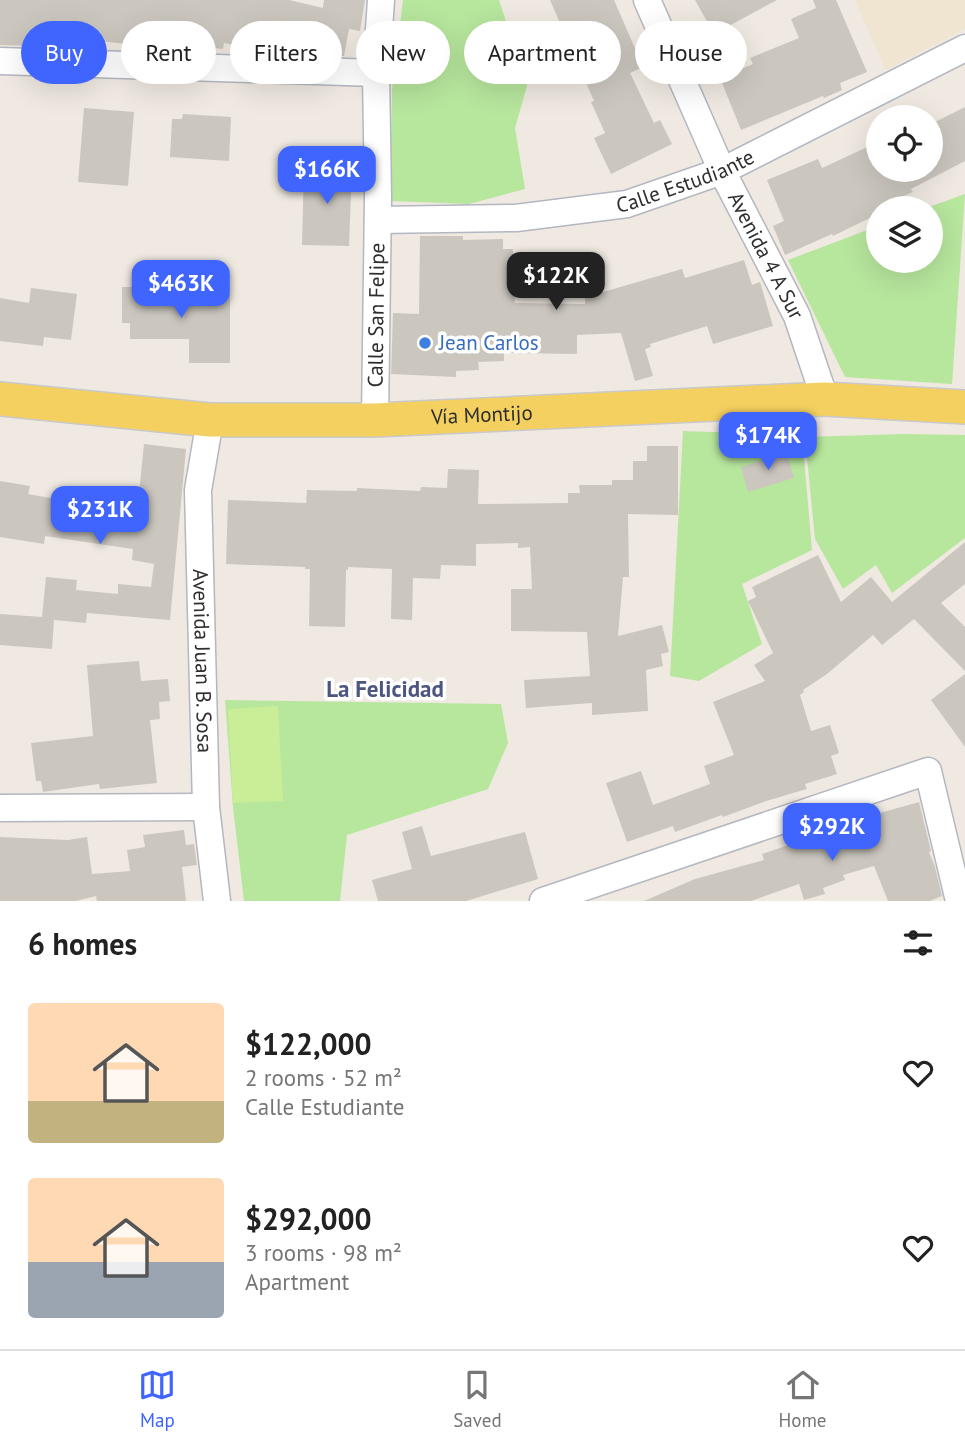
<!DOCTYPE html>
<meta charset="utf-8">
<style>
:root{--surface:#fff;--page:#f6f6f6;--text:#222;--muted:#767676;--line:#e0e0e0;--accent:#3f65fe}
body{margin:0;font-family:"PT Sans",sans-serif;background:var(--page);color:var(--text);height:100vh;display:flex;flex-direction:column;font-size:26px;white-space:nowrap}
*{box-sizing:border-box;margin:0}
p{font-size:23px;color:var(--muted)}
.icon{flex:none;width:38px;height:38px;fill:none;stroke:currentColor;stroke-width:2;stroke-linecap:round;stroke-linejoin:round}
.map{position:relative;height:901px;overflow:hidden}
.details{display:flex;flex-direction:column;background:var(--surface);flex:1}
.details>*{flex:none}
.guide{position:absolute;left:21px;top:21px;width:924px;height:63px;display:flex;gap:14px}
.fabs{position:absolute;left:866px;top:105px;display:grid;gap:14px}
.fabs a{display:grid;place-items:center;width:77px;height:77px;border-radius:50%;background:var(--surface);box-shadow:0 7px 28px #0002;font-size:35px}
.price{position:absolute;translate:-50% -60px;padding:0 16px;border-radius:14px;background:var(--accent);color:#fff;font-size:23px;line-height:46px;filter:drop-shadow(0 2px 4px #0008)}
.price::after{content:'';position:absolute;left:50%;top:42px;width:21px;height:16px;margin-left:-10px;background:inherit;clip-path:polygon(0 0,100% 0,50% 100%)}
.price.current{background:#222;color:#fff}
ul{padding:0;list-style:none}
li{display:flex;align-items:center;gap:21px;height:175px;padding:0 28px}
li span{display:grid;place-items:center;flex:none;width:196px;height:140px;border-radius:7px;color:#555}
li>.icon{margin-inline-start:auto}
span .icon{width:84px;height:84px;fill:#fffc;stroke-width:1}
li b{font-size:30px}
h2{display:flex;justify-content:space-between;align-items:center;height:84px;padding:0 28px;font-size:30px}
.chip{padding:0 24px;border-radius:32px;background:var(--surface);box-shadow:0 7px 28px #0002;font-size:24px;line-height:63px}
.chip.current{background:var(--accent);color:#fff}
.dock{display:flex;justify-content:space-around;align-items:center;height:98px;border-top:2px solid var(--line);background:var(--surface);font-size:19px;color:var(--muted)}
.dock a{display:grid;justify-items:center;gap:4px}
.dock .current{color:var(--accent)}
.map>svg:first-child{display:block}
</style>
<div class="map">
<svg width="965" height="901" viewBox="0 0 965 901">
<rect width="100%" height="100%" fill="#efe9e1"/>
<path fill="#f0e5d0" d="M855 0H965V29L886 70Z"/>
<g fill="#b7e69d">
<path d="M403 0H499L527 86 515 128 525 189 469 204 390 201 392 89Z"/>
<path d="M965 194 952 384 845 377 788 260 878 226V261H931V208H926Z"/>
<path d="M683 431 802 435 812 550 742 584 762 644 699 681 670 676Z"/>
<path d="M904 434 965 435V538L892 593 876 565 843 589 815 539 805 437Z"/>
<path d="M225 700 501 704 508 743 488 789 347 835 340 901H244L233 807Z"/>
</g>
<path fill="#caed98" d="M278 706 283 801 233 803 228 709Z"/>
<g fill="#cbc7bf">
<path d="M0 0H289L323 8 324 0H365L360 31 349 29 344 56 297 55 258 46 257 49 224 43 223 49 183 45 182 51 145 50 127 48 128 44 77 39 76 48 32 45V46L0 45Z"/>
<path d="M550 0H614L643 67 630 73 654 123 660 120 672 144 611 174 594 138 605 133 591 102 594 101Z"/>
<path d="M695 0H777L714 34Z"/>
<path d="M813 0H836L867 72 840 83 842 90 824 98 823 96 741 130 720 78 753 64 750 58 799 38 791 19 816 8Z"/>
<path d="M965 107V161L911 189 913 192 895 200 899 208H878V214L833 236 832 234 785 255 773 226 784 221 767 180 818 159 822 168 878 142V170H931V124Z"/>
<path d="M84 108 134 112 128 186 78 182Z"/>
<path d="M183 114 231 117 229 161 170 157 172 119H182Z"/>
<path d="M304 166 352 167 349 246 302 245Z"/>
<path d="M420 236H463V240L503 239V249H513L515 303 585 304V294L600 293 682 269 685 278 744 260 752 285 760 282 773 326 713 344 707 326 650 344 651 347 645 349 653 376 635 381 621 333 577 335V354L504 353V361L478 362 479 370 456 371V377L391 374 393 313 419 314Z"/>
<path d="M122 287H173V294L230 295V363H189V339H130V323H122Z"/>
<path d="M31 288 77 294 71 340 44 337 43 346 0 341V298L29 303Z"/>
<path d="M144 444 186 449 170 620 87 613 86 623 54 620 52 649 0 645V614L42 617 46 577 77 580 76 590 118 594V584L151 587 154 564 132 560 133 549 45 536 44 544 0 537V481L30 486 28 494 73 502 74 494 138 503Z"/>
<path d="M647 446H678V515L628 514 629 577H623L618 636 662 625 669 652 661 654 663 666 646 670 648 711 592 715V703L526 708 524 680 590 676 587 632 511 631V589H532L530 547 518 548V543L476 544V566L441 565 440 579 413 578 412 620 391 619 392 569 348 567V570H346L345 627 309 626 310 569H305V567L226 564 228 500 306 503 307 490 357 491V488L420 491 421 487 447 488 448 469 479 470 478 504 568 503V493H580L579 485H612V480H633V461H647Z"/>
<path d="M787 453 794 478 748 492 741 467Z"/>
<path d="M965 542V584L941 603 965 627V671L914 619 882 645 873 635 827 674 803 690 804 692 800 695 811 731 830 725 839 753 831 756 837 774 805 784 807 789 766 801 723 817 722 815 675 832 673 826 627 842 606 783 641 771 653 805 710 784 704 766 734 755 713 702 765 681 754 665 773 653 748 601 756 597 752 587 818 555 841 602 871 577 892 602Z"/>
<path d="M139 661 141 681 168 679 170 701 159 702 160 719 150 720 157 783 100 789 99 784 43 792 41 781H36L31 743 93 736 87 665Z"/>
<path d="M965 674V747L931 700Z"/>
<path d="M919 802 931 851 929 852 935 867 942 896 930 901H888L874 866 843 875 845 880 823 888 825 894 804 900 799 884 751 901H644L695 879 764 860 762 854 809 838 808 833Z"/>
<path d="M422 826 431 856 525 832 538 879 466 901H378L372 880 412 869 402 832Z"/>
<path d="M184 830 186 845 194 844 197 865 182 867 186 901H97L96 896 76 901H0V837L68 840 87 837 92 874 130 871 127 850 145 847 143 835Z"/>
</g>
<g fill="none" stroke-linecap="round" stroke-linejoin="round">
<defs>
<g id="minor">
<path id="s1" d="M647 0 722 171 797 316 825 399"/>
<path d="M0 61 376 73"/>
<path id="s2" d="M378 220 516 218 627 204 722 171 965 48"/>
<path id="s3" d="M210 420 198 490 206 807 217 901"/>
<path id="s4" d="M375 420 378 198 376 73 381 0"/>
<path d="M0 808 206 807"/>
<path d="M543 901 928 771 959 901"/>
</g>
<g id="major">
<path id="s5" d="M0 399 210 420H375L825 399 965 407"/>
</g>
</defs>
<use href="#minor" stroke="#b4b7c1" stroke-width="29"/>
<use href="#major" stroke="#c9c9c9" stroke-width="36"/>
<use href="#minor" stroke="#fff" stroke-width="26"/>
<use href="#major" stroke="#f4d061" stroke-width="33"/>
</g>
<circle fill="#3f7fe0" stroke="#fff" stroke-width="2.5" cx="425" cy="343" r="7"/>
<g text-anchor="middle" stroke-width="7" stroke-linejoin="round" paint-order="stroke">
<g font-size="21" fill="#2e2e2e" stroke="#fff">
<text dy="7" stroke="none"><textPath href="#s2" startOffset="312">Calle Estudiante</textPath></text>
<text dy="7" stroke="none"><textPath href="#s1" startOffset="282">Avenida 4 A Sur</textPath></text>
<text dy="7" stroke="none"><textPath href="#s4" startOffset="105">Calle San Felipe</textPath></text>
<text dy="7" stroke="none"><textPath href="#s5" startOffset="483">Vía Montijo</textPath></text>
<text dy="7" stroke="none"><textPath href="#s3" startOffset="242">Avenida Juan B. Sosa</textPath></text>
</g>
<g font-size="21" fill="#366cbe" stroke="#fff" text-anchor="start">
<text x="439" y="350">Jean Carlos</text>
</g>
<g font-size="23" font-weight="bold" fill="#4c5681" stroke="#fff">
<text x="385" y="697">La Felicidad</text>
</g>
</g>
</svg>
<div class="fabs">
<a><svg class="icon" aria-label="locate" viewBox="0 0 24 24"><circle cx="12" cy="12" r="6"/><path d="M12 2v4M12 18v4M2 12h4M18 12h4"/></svg></a>
<a><svg class="icon" aria-label="layers" viewBox="0 0 24 24"><path d="M12 4l9 5-9 5-9-5zM3 14l9 5 9-5"/></svg></a>
</div>
<b class="price" style="left:327px;top:206px">$166K</b>
<b class="price current" style="left:556px;top:312px">$122K</b>
<b class="price" style="left:181px;top:320px">$463K</b>
<b class="price" style="left:768px;top:472px">$174K</b>
<b class="price" style="left:100px;top:546px">$231K</b>
<b class="price" style="left:832px;top:863px">$292K</b>
<div class="guide">
<a class="chip current">Buy</a>
<a class="chip">Rent</a>
<a class="chip">Filters</a>
<a class="chip">New</a>
<a class="chip">Apartment</a>
<a class="chip">House</a>
</div>
</div>
<section class="details">
<h2>6 homes<svg class="icon" aria-label="filters" viewBox="0 0 24 24"><path d="M4 7h16M4 17h16"/><circle cx="9" cy="7" r="2"/><circle cx="15" cy="17" r="2"/></svg></h2>
<ul>
<li><span style="background:linear-gradient(#ffd9b3 70%,#c2b280 0)"><svg class="icon" aria-label="home" viewBox="0 0 24 24"><path d="M3 11l9-7 9 7M6 9v11h12V9"/></svg></span><div><b>$122,000</b><p>2 rooms · 52 m²</p><p>Calle Estudiante</p></div><svg class="icon" aria-label="heart" viewBox="0 0 24 24"><path d="M12 20l-8-8c-3-5 5-10 8-4 3-6 11-1 8 4z"/></svg></li>
<li><span style="background:linear-gradient(#ffd9b3 60%,#9aa5b1 0)"><svg class="icon" aria-label="home" viewBox="0 0 24 24"><path d="M3 11l9-7 9 7M6 9v11h12V9"/></svg></span><div><b>$292,000</b><p>3 rooms · 98 m²</p><p>Apartment</p></div><svg class="icon" aria-label="heart" viewBox="0 0 24 24"><path d="M12 20l-8-8c-3-5 5-10 8-4 3-6 11-1 8 4z"/></svg></li>
</ul>
</section>
<nav class="dock">
<a class="current"><svg class="icon" aria-label="map" viewBox="0 0 24 24"><path d="M3 6l6-2 6 2 6-2v14l-6 2-6-2-6 2zM9 4v14M15 6v14"/></svg>Map</a>
<a><svg class="icon" aria-label="saved" viewBox="0 0 24 24"><path d="M7 4h10v16l-5-4-5 4z"/></svg>Saved</a>
<a><svg class="icon" aria-label="home" viewBox="0 0 24 24"><path d="M3 11l9-7 9 7M6 9v11h12V9"/></svg>Home</a>
</nav>
